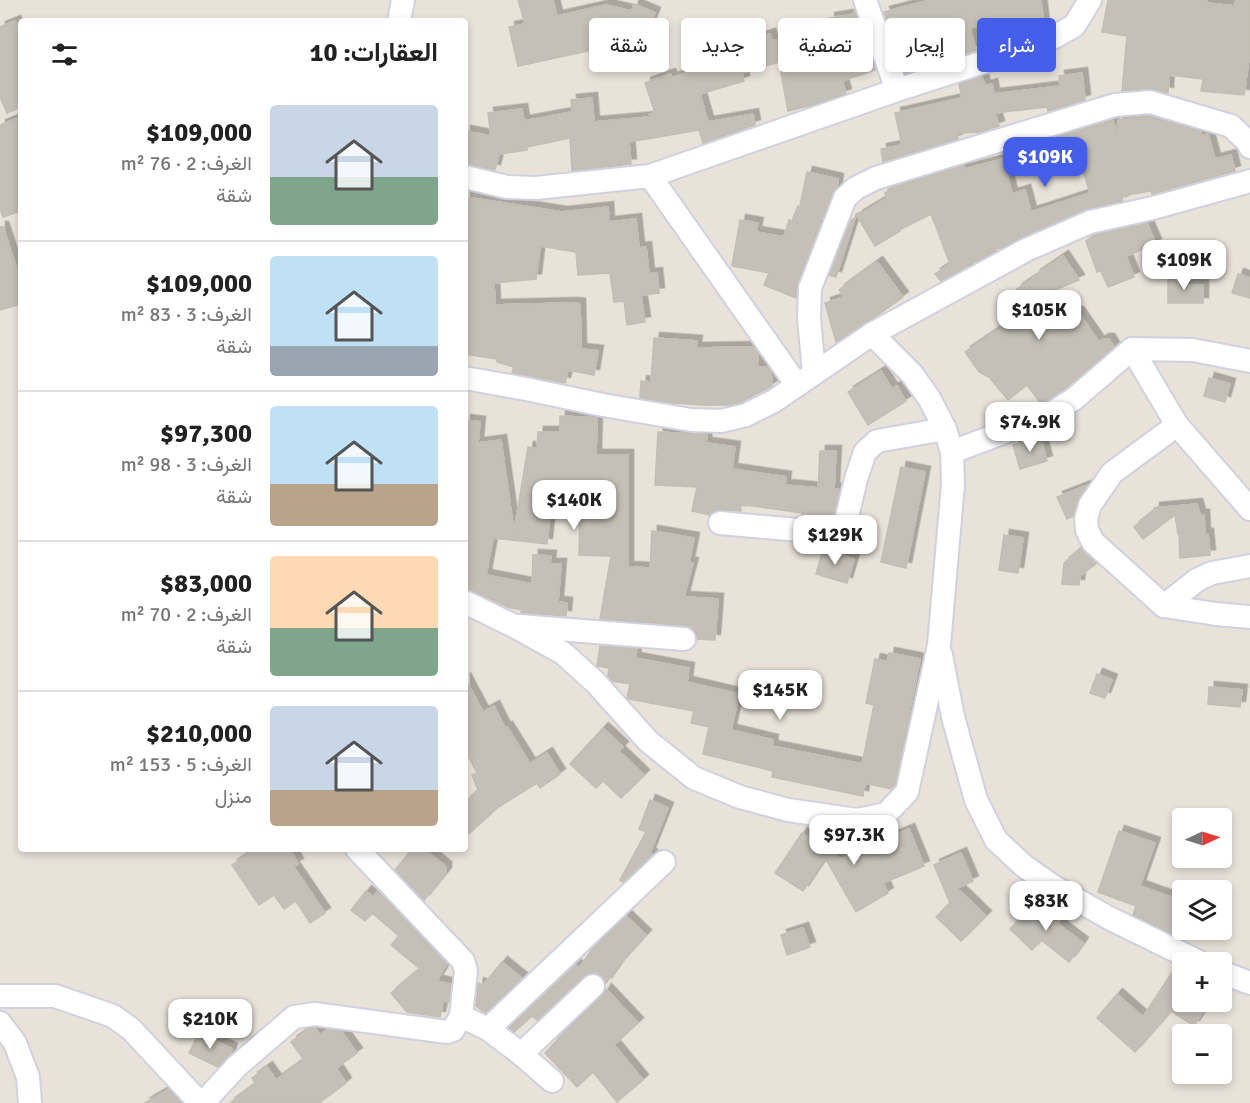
<!DOCTYPE html>
<html lang="ar">
<meta charset="utf-8">
<style>
:root{--surface:#fff;--page:#f6f6f6;--text:#222;--muted:#767676;--line:#e0e0e0;--accent:#455eea}
body{margin:0;font-family:Signika,Vazirmatn,sans-serif;background:var(--page);color:var(--text);direction:rtl;height:100vh;display:flex;flex-direction:column;font-size:22px;white-space:nowrap}
*{box-sizing:border-box;margin:0}
p{font-size:20px;color:var(--muted)}
.icon{flex:none;width:33px;height:33px;fill:none;stroke:currentColor;stroke-width:2;stroke-linecap:round;stroke-linejoin:round}
.map{position:relative;flex:1;overflow:hidden;direction:ltr}
.panel{position:absolute;left:18px;top:18px;width:450px;height:834px;display:flex;flex-direction:column;background:var(--surface);border-radius:6px;box-shadow:0 3px 9px #0003;direction:rtl}
.panel>*{flex:none}
.top-card{position:absolute;left:486px;top:18px;width:570px;height:54px;direction:rtl;display:flex;gap:12px}
.needle{width:39px;rotate:86deg}
.buttons{position:absolute;left:1172px;top:808px;display:grid;gap:12px}
.buttons a{display:grid;place-items:center;width:60px;height:60px;border-radius:6px;background:var(--surface);box-shadow:0 3px 9px #0003;font-size:30px}
.price{position:absolute;translate:-50% -51px;padding:0 14px;border-radius:12px;background:#fff;color:#222;font-size:20px;line-height:39px;filter:drop-shadow(0 2px 3px #0008)}
.price::after{content:'';position:absolute;left:50%;top:36px;width:18px;height:14px;margin-left:-9px;background:inherit;clip-path:polygon(0 0,100% 0,50% 100%)}
.price.selected{background:var(--accent);color:#fff}
ul{padding:0;list-style:none}
li{display:flex;align-items:center;gap:18px;height:150px;padding:0 30px}
li+li{border-top:2px solid var(--line)}
li span{display:grid;place-items:center;flex:none;width:168px;height:120px;border-radius:6px;color:#555}
li>.icon{margin-inline-start:auto}
span .icon{width:72px;height:72px;fill:#fffc;stroke-width:1}
li b{font-size:26px}
h2{display:flex;justify-content:space-between;align-items:center;height:72px;padding:0 30px;font-size:26px}
.chip{padding:0 21px;border-radius:6px;background:var(--surface);box-shadow:0 3px 9px #0003;font-size:21px;line-height:54px}
.chip.selected{background:var(--accent);color:#fff}
.map>svg:first-child{display:block}
</style>
<div class="map">
<svg width="1250" height="1103" viewBox="0 0 1250 1103">
<defs>
<filter id="shadow"><feDropShadow dx="5.5" dy="-5.5" stdDeviation="0" flood-color="#0004"/></filter>
</defs>
<rect width="100%" height="100%" fill="#e8e2d9"/>
<g fill="#c4c0b8" stroke="#c3beb3" stroke-width="1.5" filter="url(#shadow)">
<path d="M518 0H553L557 16 606 5 632 11 634 4 655 13 639 52 589 32 593 50 518 66 509 27 525 24Z"/>
<path d="M930 0H1041L1044 27 1009 31 1007 18 970 28 976 50 905 73 884 12Z"/>
<path d="M1108 0H1207L1206 3 1234 6 1236 0H1250V51L1244 95 1201 91 1203 79 1169 75 1168 93 1149 89 1122 91 1127 36 1102 32Z"/>
<path d="M854 9 875 70 842 81 846 94 817 104 788 111 779 62 742 73 744 81 700 94 708 122 753 114 755 125 703 143 699 130 629 142 631 164 572 171 570 138 527 147V150L499 154 495 170 465 164V131L491 136 488 113 522 109 524 121 572 112 571 100 592 98 594 122 650 117 649 114 655 113 645 83 670 74 672 78 705 67 701 55 770 34 772 41 831 30 829 18 854 14Z"/>
<path d="M15 21 21 34V107L7 113 0 97V27Z"/>
<path d="M1082 73 1085 100 1048 111 1047 107 995 113 999 126 981 132 956 133 958 139 883 162 881 149 902 145 895 113 962 98 959 84 982 77 985 86 992 84 994 94 1060 86 1059 76Z"/>
<path d="M1149 116 1201 131V136L1208 134 1215 159 1231 155 1235 171 1152 194 1151 191 1121 196 1123 201 1085 210 1021 238 1001 248 996 249V251L941 281 935 274 950 264 931 214 899 230 900 231 875 246 857 216 887 198 885 193 888 191V189L964 165V169L1003 159 1012 194 1025 190 1031 212 1090 193 1078 155 1057 159 1053 138 1101 124 1113 121 1117 135 1118 120Z"/>
<path d="M21 117V211L3 217 0 208V125Z"/>
<path d="M807 172 838 179 837 187 832 193 797 283 796 298 764 285 769 273 732 266 740 220 758 223 756 232 784 237 789 220 792 221 798 206H800Z"/>
<path d="M465 197 562 212 608 207 609 222 636 219 639 248 646 247 649 274 657 273 659 293 641 295 645 322 627 325 624 301 614 302 610 273 578 275 576 252 540 246 536 279 494 283 495 305 573 303 580 304 581 349 598 351 594 375 568 370 565 383 512 373 514 367 497 362V359L465 354Z"/>
<path d="M855 218 836 277 829 275 851 220Z"/>
<path d="M1147 223 1156 244 1126 256 1134 277 1108 287 1101 271 1097 272 1086 241 1094 235Z"/>
<path d="M0 227H3L21 282V304L0 310Z"/>
<path d="M1063 256 1079 280 1041 296 1079 313 1099 342 1103 339H1109L1114 347 1066 388 1041 404 1027 385 1008 400 989 377 979 372 965 352 1009 322 1001 311 1009 306 1017 289 1036 276 1035 275Z"/>
<path d="M877 262 903 297 875 317 836 342 825 303 844 297 839 290Z"/>
<path d="M1238 274 1250 278V298L1232 293Z"/>
<path d="M1168 276H1188V285H1203V303H1168Z"/>
<path d="M654 338 697 341 696 348 754 347 758 353V367H768L771 372 772 386 741 402 731 405H704L673 403 640 398 641 381 651 382Z"/>
<path d="M881 371 892 389 897 386 906 401 868 425 848 392Z"/>
<path d="M1209 378 1230 384 1225 402 1204 396Z"/>
<path d="M560 416 597 418 596 455H628V567L650 568 652 531 694 538 689 563H693L684 597 718 599 715 640 697 639 696 633 692 628 685 626 600 619 611 556 579 555 580 506 551 502 547 544 493 538 486 575 532 584 533 555 551 556 550 564H561L558 602 567 603 566 616 521 613 522 610 507 607 471 590 465 589V420L480 422 478 443 501 440 514 532 528 447 537 449 538 432H560Z"/>
<path d="M658 432 707 435 706 443 735 447 732 469 786 477 785 485 818 488 820 451H836L834 489H840L833 519 802 517V513L740 504 741 511 721 510 714 511 710 515 692 511 697 487 655 485Z"/>
<path d="M1040 436 1047 461 1020 469 1013 445Z"/>
<path d="M901 467 925 472 906 568 881 562Z"/>
<path d="M1088 485 1077 501 1073 516 1067 519 1057 497Z"/>
<path d="M1197 504 1200 515H1204L1205 534H1208L1210 555 1180 558 1179 534H1178L1175 515 1143 539 1134 527 1154 511V508Z"/>
<path d="M1004 535 1023 538 1018 573 999 570Z"/>
<path d="M1081 549 1097 563 1080 576 1079 585 1062 584 1064 563Z"/>
<path d="M823 550 854 559 847 583 816 574Z"/>
<path d="M600 646 637 649 635 658 689 668 687 682 739 694 731 730 773 740 772 746 862 764 874 705 866 703 875 659 888 662 889 653 920 659 895 785 891 789 865 783 863 796 772 777 773 771 703 754 709 727 691 723 694 711 629 699 627 698 630 684 612 681 608 676 609 668 597 666Z"/>
<path d="M1097 674 1112 680 1105 698 1090 693Z"/>
<path d="M465 678 483 712 494 706 505 728 507 727 530 764 547 753 560 774 540 788 537 783 489 813 491 814 465 837V802L478 790 472 775 477 773 465 750Z"/>
<path d="M1209 687 1242 690 1240 707 1208 704Z"/>
<path d="M603 728 623 747 619 751 644 775 621 798 603 781 596 788 570 764Z"/>
<path d="M650 800 668 808 650 853 652 855 623 882 620 880 646 832 639 829Z"/>
<path d="M909 829 924 866 883 883 888 893 856 912 825 858 803 891 775 873 802 833 841 859 862 847 863 848Z"/>
<path d="M1119 831 1155 843 1140 886 1182 901V918L1176 936 1133 915 1136 906 1098 892Z"/>
<path d="M255 849H290L298 864 293 866 325 913 310 923 296 901 284 909 274 895 259 905 232 865Z"/>
<path d="M412 849H424L446 867V873L424 900 395 870Z"/>
<path d="M961 853 973 881 957 888 986 916 961 941 936 917 950 903 934 865Z"/>
<path d="M366 891 373 897 378 891 447 963 437 981 451 984 449 1002 443 1001 440 1017 407 1012 391 993 420 969 391 945 399 936 372 913 365 921 351 910Z"/>
<path d="M1038 900 1060 921 1057 923 1083 943 1069 962 1041 940 1032 950 1010 929Z"/>
<path d="M626 916 646 935 619 965 606 983 603 977 597 973H589L584 976 537 1020 532 1016 514 1032 509 1028 576 965 579 968 593 948Z"/>
<path d="M803 928 810 947 787 955 781 935Z"/>
<path d="M502 962 522 978 485 1013 476 1006 478 983 483 985Z"/>
<path d="M1176 966 1182 969V1002H1209L1194 1026 1171 1011 1135 1052 1097 1018 1117 994 1143 1017Z"/>
<path d="M606 989 638 1023 614 1045 643 1080 617 1102 593 1072 577 1087 545 1053 558 1040 557 1039 602 996Z"/>
<path d="M315 1028 320 1035 328 1029 341 1031 357 1053 336 1068 346 1083 319 1103H230L256 1084 252 1078 267 1067 276 1080 304 1060 291 1042 309 1029Z"/>
<path d="M199 1033 232 1049 230 1055 218 1067 189 1053Z"/>
<path d="M169 1089 182 1103H145Z"/>
</g>
<g fill="none" stroke-linecap="round" stroke-linejoin="round">
<defs>
<g id="minor">
<path d="M865 0 897 90"/>
<path d="M399 21 403 0"/>
<path d="M650 176 797 385"/>
<path d="M465 177 507 187 536 188 650 176 897 90 1043 43 1074 26 1090 0"/>
<path d="M872 334 1026 250 1090 222 1153 208 1250 181"/>
<path d="M1132 349 1177 425 1250 509"/>
<path d="M814 373 809 318 810 288 845 198 856 188 876 178 1115 105 1150 102 1231 126 1248 142 1250 147"/>
<path d="M465 378 526 389 603 405 691 420 721 421 746 415 774 401 872 334 912 374 929 398 945 429 952 452 953 484 939 645 907 792 886 814 857 820 788 810 740 797 694 778 648 741 596 683 563 653 512 625 465 602"/>
<path d="M1177 425 1112 473 1090 505 1086 519 1087 530 1093 542 1164 606 1216 614 1250 617"/>
<path d="M952 452 1047 416 1074 399 1132 349 1193 350 1250 361"/>
<path d="M720 523 832 533 840 531 845 525 856 479 865 452 877 441 945 429"/>
<path d="M1164 606 1197 580 1212 573 1250 566"/>
<path d="M519 626 684 639"/>
<path d="M941 655 953 717 976 800 996 840 1024 866 1051 885 1109 918 1201 963"/>
<path d="M357 849 463 961 466 971 461 1016 488 1029 521 1054 552 1081"/>
<path d="M1221 972 1250 983"/>
<path d="M0 996H55L113 1016 131 1029 200 1103"/>
<path d="M0 1023 15 1043 28 1077 30 1103"/>
<path d="M488 1029 664 862"/>
<path d="M521 1054 593 986"/>
<path d="M203 1103 237 1066 294 1017 315 1014 447 1032 453 1030 461 1016"/>
</g>
</defs>
<use href="#minor" stroke="#cfd1df" stroke-width="26"/>
<use href="#minor" stroke="#fff" stroke-width="22"/>
</g>
</svg>
<div class="buttons">
<a><svg class="needle" viewBox="-14 -14 28 28"><path d="M0-13l5 13h-10z" fill="#e53935"/><path d="M0 13l5-13h-10z" fill="#767676"/></svg></a>
<a><svg class="icon" aria-label="layers" viewBox="0 0 24 24"><path d="M12 4l9 5-9 5-9-5zM3 14l9 5 9-5"/></svg></a>
<a>+</a>
<a>−</a>
</div>
<b class="price selected" style="left:1045px;top:188px">$109K</b>
<b class="price" style="left:1184px;top:291px">$109K</b>
<b class="price" style="left:1039px;top:341px">$105K</b>
<b class="price" style="left:1030px;top:453px">$74.9K</b>
<b class="price" style="left:574px;top:531px">$140K</b>
<b class="price" style="left:835px;top:566px">$129K</b>
<b class="price" style="left:780px;top:721px">$145K</b>
<b class="price" style="left:854px;top:866px">$97.3K</b>
<b class="price" style="left:1046px;top:932px">$83K</b>
<b class="price" style="left:210px;top:1050px">$210K</b>
<div class="top-card">
<a class="chip selected">شراء</a>
<a class="chip">إيجار</a>
<a class="chip">تصفية</a>
<a class="chip">جديد</a>
<a class="chip">شقة</a>
</div>
<section class="panel">
<h2>العقارات: 10<svg class="icon" aria-label="filters" viewBox="0 0 24 24"><path d="M4 7h16M4 17h16"/><circle cx="9" cy="7" r="2"/><circle cx="15" cy="17" r="2"/></svg></h2>
<ul>
<li><span style="background:linear-gradient(#c9d6e8 60%,#7fa58c 0)"><svg class="icon" aria-label="home" viewBox="0 0 24 24"><path d="M3 11l9-7 9 7M6 9v11h12V9"/></svg></span><div><b>$109,000</b><p>الغرف: 2 · 76 m²</p><p>شقة</p></div></li>
<li><span style="background:linear-gradient(#bfe0f5 75%,#9aa5b1 0)"><svg class="icon" aria-label="home" viewBox="0 0 24 24"><path d="M3 11l9-7 9 7M6 9v11h12V9"/></svg></span><div><b>$109,000</b><p>الغرف: 3 · 83 m²</p><p>شقة</p></div></li>
<li><span style="background:linear-gradient(#bfe0f5 65%,#b9a48a 0)"><svg class="icon" aria-label="home" viewBox="0 0 24 24"><path d="M3 11l9-7 9 7M6 9v11h12V9"/></svg></span><div><b>$97,300</b><p>الغرف: 3 · 98 m²</p><p>شقة</p></div></li>
<li><span style="background:linear-gradient(#ffd9b3 60%,#7fa58c 0)"><svg class="icon" aria-label="home" viewBox="0 0 24 24"><path d="M3 11l9-7 9 7M6 9v11h12V9"/></svg></span><div><b>$83,000</b><p>الغرف: 2 · 70 m²</p><p>شقة</p></div></li>
<li><span style="background:linear-gradient(#c9d6e8 70%,#b9a48a 0)"><svg class="icon" aria-label="home" viewBox="0 0 24 24"><path d="M3 11l9-7 9 7M6 9v11h12V9"/></svg></span><div><b>$210,000</b><p>الغرف: 5 · 153 m²</p><p>منزل</p></div></li>
</ul>
</section>
</div>
